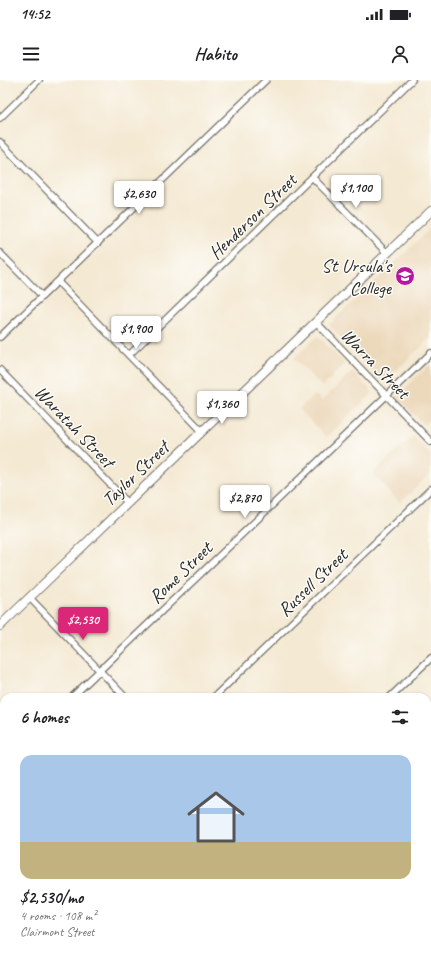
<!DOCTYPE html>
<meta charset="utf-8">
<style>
:root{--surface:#fff;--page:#f6f6f6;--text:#202124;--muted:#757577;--line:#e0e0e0;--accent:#db2777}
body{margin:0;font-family:Caveat,sans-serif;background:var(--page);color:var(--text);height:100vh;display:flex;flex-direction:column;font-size:15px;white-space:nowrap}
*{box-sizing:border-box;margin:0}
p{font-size:13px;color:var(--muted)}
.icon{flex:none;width:22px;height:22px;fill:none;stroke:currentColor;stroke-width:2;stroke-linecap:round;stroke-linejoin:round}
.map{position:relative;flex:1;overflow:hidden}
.panel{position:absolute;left:0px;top:613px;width:431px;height:268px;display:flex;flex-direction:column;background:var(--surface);border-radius:12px 12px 0 0;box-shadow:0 1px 3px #0004}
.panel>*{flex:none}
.price{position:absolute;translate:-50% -34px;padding:0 9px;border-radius:4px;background:#fff;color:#222;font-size:13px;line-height:26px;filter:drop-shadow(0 1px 2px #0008)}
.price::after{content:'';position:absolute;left:50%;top:24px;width:12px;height:9px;margin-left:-6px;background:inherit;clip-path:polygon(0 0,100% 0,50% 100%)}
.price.on{background:var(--accent);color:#fff}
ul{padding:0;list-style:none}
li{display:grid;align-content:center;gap:8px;height:212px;padding:0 20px}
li+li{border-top:1px solid var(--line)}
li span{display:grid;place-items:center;height:124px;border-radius:12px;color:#555}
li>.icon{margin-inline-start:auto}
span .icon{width:72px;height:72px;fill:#fffc;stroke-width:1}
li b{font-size:17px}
h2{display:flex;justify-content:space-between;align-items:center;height:48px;padding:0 20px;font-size:17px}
.status{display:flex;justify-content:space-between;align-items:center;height:28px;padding:0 20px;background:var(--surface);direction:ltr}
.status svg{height:11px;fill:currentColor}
header{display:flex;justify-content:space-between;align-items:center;height:52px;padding:0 20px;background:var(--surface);font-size:18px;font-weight:700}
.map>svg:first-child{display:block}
</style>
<div class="status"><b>14:52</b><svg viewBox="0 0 49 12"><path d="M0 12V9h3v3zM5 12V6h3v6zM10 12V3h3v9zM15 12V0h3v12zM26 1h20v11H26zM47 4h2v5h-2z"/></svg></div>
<header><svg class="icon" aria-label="menu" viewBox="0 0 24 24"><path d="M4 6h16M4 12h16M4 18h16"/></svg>Habito<svg class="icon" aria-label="person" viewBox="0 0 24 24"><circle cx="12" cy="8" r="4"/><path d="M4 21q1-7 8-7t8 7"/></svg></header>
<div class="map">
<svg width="431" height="881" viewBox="0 0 431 881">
<rect width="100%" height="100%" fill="#fdfcf7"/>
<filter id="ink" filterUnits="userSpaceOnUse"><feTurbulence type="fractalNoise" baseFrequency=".025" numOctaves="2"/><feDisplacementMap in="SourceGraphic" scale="8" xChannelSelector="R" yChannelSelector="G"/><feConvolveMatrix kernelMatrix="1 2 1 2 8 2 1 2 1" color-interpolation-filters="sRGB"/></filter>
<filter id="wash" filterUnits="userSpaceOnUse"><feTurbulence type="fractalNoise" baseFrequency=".012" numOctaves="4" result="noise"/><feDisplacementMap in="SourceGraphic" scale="16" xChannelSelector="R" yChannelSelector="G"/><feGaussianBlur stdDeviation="0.9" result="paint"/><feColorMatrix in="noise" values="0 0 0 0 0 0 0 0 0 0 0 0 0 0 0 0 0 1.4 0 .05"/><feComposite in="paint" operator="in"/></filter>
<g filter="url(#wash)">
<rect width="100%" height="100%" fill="#f4e9d3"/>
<g fill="#ecd8ba">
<path d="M431 148V257L384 302 329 245Z"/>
<path d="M318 256 345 284 322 307 294 278Z"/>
<path d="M431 283V338L424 345 397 316Z"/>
<path d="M352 291 373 313 326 357 299 329 315 314 322 321Z"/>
<path d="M413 356 431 375V393L400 423 373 394Z"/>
<path d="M306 877H364L368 881H302Z"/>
</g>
</g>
<g filter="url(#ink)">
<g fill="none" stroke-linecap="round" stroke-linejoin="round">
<defs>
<g id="street">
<path d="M0 38 39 0"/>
<path d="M0 62 98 163"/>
<path d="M313 98 387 173"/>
<path d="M0 173 42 216"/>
<path d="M58 202 202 351"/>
<path d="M316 242 431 362"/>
<path d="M0 257 266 0"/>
<path d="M129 275 412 0"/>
<path d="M0 290 128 423"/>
<path d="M29 517 125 617"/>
<path d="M72 617 431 273"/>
<path d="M214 617 431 409"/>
<path d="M390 617 431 578"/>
<path d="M0 686 4 682"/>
<path d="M427 749 431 745"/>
<path d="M0 821 4 817"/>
<path d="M374 877 378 881"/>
<path d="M115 881 119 877"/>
<path d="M289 881 294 877"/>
</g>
<path id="secondary" d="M0 546 431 131"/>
</defs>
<use href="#street" stroke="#716e66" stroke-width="8"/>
<use href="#secondary" stroke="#716e66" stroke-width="10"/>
<use href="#street" stroke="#fff" stroke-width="5.5"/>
<use href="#secondary" stroke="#fff" stroke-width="8"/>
</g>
</g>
<defs>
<symbol id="school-disc" viewBox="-11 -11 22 22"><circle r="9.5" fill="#b5179e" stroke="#fdfcf7"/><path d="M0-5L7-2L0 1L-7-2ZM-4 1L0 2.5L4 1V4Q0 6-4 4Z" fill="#fff"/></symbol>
</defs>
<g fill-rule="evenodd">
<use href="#school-disc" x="394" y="185" width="22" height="22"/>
</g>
<g text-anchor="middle" stroke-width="3" stroke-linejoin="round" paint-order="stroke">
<g font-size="19" fill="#2b2b2b" stroke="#fdfcf7">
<text transform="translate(252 136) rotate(-44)" y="7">Henderson Street</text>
<text transform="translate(376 283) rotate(46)" y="7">Warra Street</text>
<text transform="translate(75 346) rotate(46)" y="7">Waratah Street</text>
<text transform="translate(135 393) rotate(-44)" y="7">Taylor Street</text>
<text transform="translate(180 492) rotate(-44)" y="7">Rome Street</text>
<text transform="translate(312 502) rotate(-44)" y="7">Russell Street</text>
</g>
<g font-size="19" fill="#2b2b2b" stroke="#fdfcf7" text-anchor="end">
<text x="391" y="192">St Ursula's<tspan x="391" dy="22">College</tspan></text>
</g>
</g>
</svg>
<b class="price" style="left:356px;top:129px">$1,100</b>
<b class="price" style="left:139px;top:135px">$2,630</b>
<b class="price" style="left:136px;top:270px">$1,900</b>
<b class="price" style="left:222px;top:345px">$1,360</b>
<b class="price" style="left:245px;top:439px">$2,870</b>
<b class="price on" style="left:83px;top:561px">$2,530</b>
<section class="panel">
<h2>6 homes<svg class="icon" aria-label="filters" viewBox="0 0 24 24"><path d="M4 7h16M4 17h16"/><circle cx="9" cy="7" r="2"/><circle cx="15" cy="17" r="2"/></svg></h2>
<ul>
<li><span style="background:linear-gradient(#a9c7e8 70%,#c2b280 0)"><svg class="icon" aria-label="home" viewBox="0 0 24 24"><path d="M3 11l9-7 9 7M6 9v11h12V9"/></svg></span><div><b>$2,530/mo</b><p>4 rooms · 108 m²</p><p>Clairmont Street</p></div></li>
</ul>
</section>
</div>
